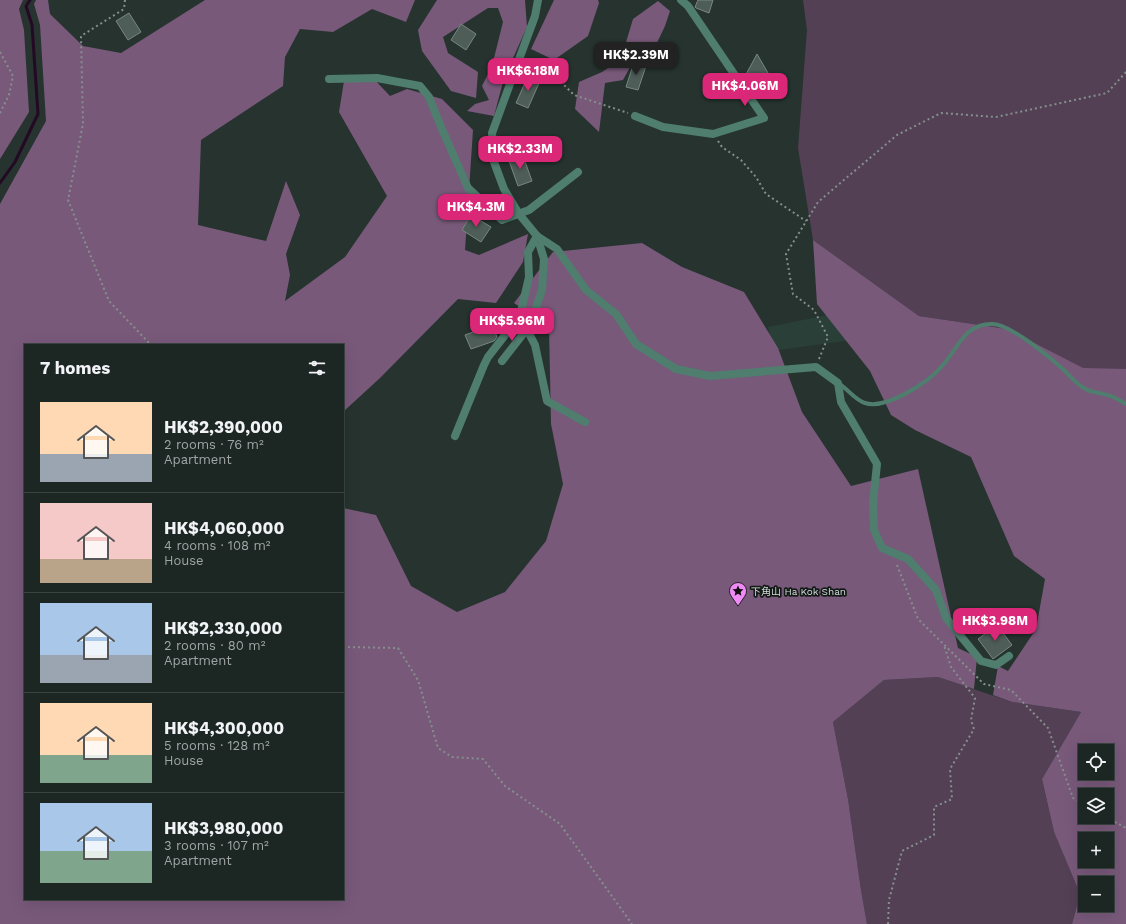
<!DOCTYPE html>
<meta charset="utf-8">
<style>
:root{--surface:#1c2623;--page:#252e2b;--text:#f1f3f6;--muted:#a0a5a6;--line:#3a4341;--accent:#db2777}
body{margin:0;font-family:"Work Sans","Noto Sans TC",sans-serif;background:var(--page);color:var(--text);height:100vh;display:flex;flex-direction:column;font-size:15px;white-space:nowrap}
*{box-sizing:border-box;margin:0}
p{font-size:13px;color:var(--muted)}
.icon{flex:none;width:22px;height:22px;fill:none;stroke:currentColor;stroke-width:2;stroke-linecap:round;stroke-linejoin:round}
.map{position:relative;flex:1;overflow:hidden}
.panel{position:absolute;left:24px;top:344px;width:320px;height:556px;display:flex;flex-direction:column;background:var(--surface);border-radius:0px;box-shadow:0 4px 16px #0002,0 0 0 1px var(--line)}
.panel>*{flex:none}
.buttons{position:absolute;left:1078px;top:744px;display:grid;gap:8px}
.buttons a{display:grid;place-items:center;width:36px;height:36px;border-radius:0px;background:var(--surface);box-shadow:0 4px 16px #0002,0 0 0 1px var(--line);font-size:20px}
.price{position:absolute;translate:-50% -34px;padding:0 9px;border-radius:8px;background:var(--accent);color:#fff;font-size:13px;line-height:26px;filter:drop-shadow(0 1px 2px #0008)}
.price::after{content:'';position:absolute;left:50%;top:24px;width:12px;height:9px;margin-left:-6px;background:inherit;clip-path:polygon(0 0,100% 0,50% 100%)}
.price.on{background:#222;color:#fff}
ul{padding:0;list-style:none}
li{display:flex;align-items:center;gap:12px;height:100px;padding:0 16px}
li+li{border-top:1px solid var(--line)}
li span{display:grid;place-items:center;flex:none;width:112px;height:80px;border-radius:0px;color:#555}
li>.icon{margin-inline-start:auto}
span .icon{width:48px;height:48px;fill:#fffc;stroke-width:1}
li b{font-size:17px}
h2{display:flex;justify-content:space-between;align-items:center;height:48px;padding:0 16px;font-size:17px}
.map>svg:first-child{display:block}
</style>
<div class="map">
<svg width="1126" height="924" viewBox="0 0 1126 924">
<rect width="100%" height="100%" fill="#26332f"/>
<path fill="#293f38" d="M872 306 867 338 772 351 768 327Z"/>
<g fill="#544055">
<path d="M803 0H1126V369H1083L1007 329 919 316 813 240 798 148 807 30Z"/>
<path d="M938 677 1012 702 1081 712 1042 779 1054 832 1080 894 1072 924H867L861 890 848 799 833 722 884 680Z"/>
</g>
<g fill="#78597a" fill-rule="evenodd">
<path d="M0 0H23L19 9 24 30 29 112 0 159Z"/>
<path d="M36 0H48L50 14 83 46 121 53 205 0H415L406 22 372 9 333 32 300 29 285 57 283 86 201 140 198 225 266 241 286 181 300 215 286 254 290 275 285 301 345 257 387 196 339 112 345 75 373 78 390 96 407 89 442 99 473 130 465 250 479 255 528 234 523 262 496 303 458 299 380 378 343 412V345H25V899H343V508L376 515 411 586 457 612 505 592 546 541 563 484 551 424 549 327 514 303 553 252 642 243 682 267 744 292 778 348 802 412 851 486 918 469 958 648 977 657 974 689 938 677 884 680 833 722 848 799 861 890 867 924H0V204L46 121 40 25 34 4Z"/>
<path d="M437 0H525L527 27 504 78 494 116 467 111 475 104 489 100 482 86 492 66 503 22 498 8H488L443 37 448 53 478 72 476 98 451 91 422 51 418 30Z"/>
<path d="M554 0H598L599 3 588 36 554 60 531 49Z"/>
<path d="M658 1 670 11 665 26 654 49 644 42 623 80 605 83 599 132 575 109 579 82 602 72 621 59 633 19Z"/>
<path d="M813 240 919 316 1007 329 1083 368 1126 369V924H1072L1080 894 1054 832 1042 779 1081 712 1012 702 993 695 998 666 1008 671 1036 629 1045 579 1014 556 971 457 915 430 891 415 870 371 817 304ZM1085 751H1107V773H1085ZM1085 795H1107V817H1085ZM1085 839H1107V861H1085ZM1085 883H1107V905H1085Z"/>
</g>
<g fill="none" stroke-linecap="round" stroke-linejoin="round">
<path stroke="#240925" stroke-width="3" d="M0 183 15 162 38 114 32 25 26 6 30 0"/>
</g>
<g fill="#4e5d57" stroke="#778781">
<path d="M698 0H713L709 13 696 8 695 7Z"/>
<path d="M129 13 141 32 128 40 116 21Z"/>
<path d="M461 24 476 34 466 50 451 40Z"/>
<path d="M757 54 768 73 761 87 745 80 744 78Z"/>
<path d="M634 62 646 66 638 90 626 87Z"/>
<path d="M528 76 540 81 528 108 516 103Z"/>
<path d="M522 153 532 181 518 186 508 158Z"/>
<path d="M471 215 491 227 481 242 462 230Z"/>
<path d="M492 325 497 337 494 341 471 349 465 335Z"/>
<path d="M997 625 1012 645 993 659 978 639Z"/>
</g>
<g fill="none" stroke-linecap="round" stroke-linejoin="round">
<g stroke="#85908c" stroke-width="2" stroke-dasharray="2 3" stroke-linecap="butt">
<path d="M125 0 124 9 81 36 83 124 68 200 109 301 151 345"/>
<path d="M0 52 13 76 9 95 0 113"/>
<path d="M528 60 547 68 574 95 628 113"/>
<path d="M718 141 722 147 741 160 756 177 766 194 806 221"/>
<path d="M819 359 828 337 814 310 793 294 786 254 818 202 897 135 941 113 996 117 1107 93 1126 72"/>
<path d="M897 565 918 619 984 684 1011 690 1048 728 1073 798 1085 805"/>
<path d="M343 647 398 648 418 680 438 748 452 757 483 759 505 786 560 824 632 924"/>
<path d="M1106 817 1126 828"/>
<path d="M888 924 889 900 902 851 934 835V807L952 799 950 769 974 729 971 720 975 698 951 667 944 645"/>
</g>
<path stroke="#4f7d6e" stroke-width="4" d="M838 383C848 389 855 400 865 403 886 410 929 382 942 366 958 349 964 323 993 324 1011 325 1050 357 1064 370 1070 376 1076 384 1084 388 1091 393 1099 392 1107 395 1114 396 1120 401 1126 404"/>
<g stroke="#4f7d6e" stroke-width="8">
<path d="M538 0 535 16 492 133 494 162 504 189 519 214 537 236 557 249 586 290 616 314 636 344 676 369 710 376 816 367 838 383 841 402 877 464 873 503 874 530 882 548 908 559 936 590 946 618 981 661 996 665 1009 656"/>
<path d="M329 79 377 78 420 86 429 97 441 127 468 188 502 220 529 210 578 172"/>
<path d="M635 116 663 127 713 134 764 118 688 6 681 0"/>
<path d="M520 316 535 345 547 401 585 422"/>
<path d="M502 361 530 325 542 290 544 259 537 236"/>
<path d="M455 436 484 365 488 357 520 316 529 277 528 252 537 236"/>
</g>
</g>
<defs>
<symbol id="sight-pin" viewBox="-11 -11 22 30"><path d="M0 17L-7.5 6A9.5 9.5 0 1 1 7.5 6Z" fill="#f08bf6" stroke="#131a17"/><path d="M0-6L1.8-2.2L6-1.7L2.9 1.2L3.7 5.4L0 3.3L-3.7 5.4L-2.9 1.2L-6-1.7L-1.8-2.2Z" fill="#111"/></symbol>
</defs>
<g fill-rule="evenodd">
<use href="#sight-pin" x="728" y="581" width="20" height="27"/>
</g>
<g text-anchor="middle" stroke-width="3.5" stroke-linejoin="round" paint-order="stroke">
<g font-size="10" fill="#d4ddda" stroke="#131a17" text-anchor="start">
<text x="751" y="595">下角山 Ha Kok Shan</text>
</g>
</g>
</svg>
<div class="buttons">
<a><svg class="icon" aria-label="locate" viewBox="0 0 24 24"><circle cx="12" cy="12" r="6"/><path d="M12 2v4M12 18v4M2 12h4M18 12h4"/></svg></a>
<a><svg class="icon" aria-label="layers" viewBox="0 0 24 24"><path d="M12 4l9 5-9 5-9-5zM3 14l9 5 9-5"/></svg></a>
<a>+</a>
<a>−</a>
</div>
<b class="price on" style="left:636px;top:76px">HK$2.39M</b>
<b class="price" style="left:528px;top:92px">HK$6.18M</b>
<b class="price" style="left:745px;top:107px">HK$4.06M</b>
<b class="price" style="left:520px;top:170px">HK$2.33M</b>
<b class="price" style="left:476px;top:228px">HK$4.3M</b>
<b class="price" style="left:512px;top:342px">HK$5.96M</b>
<b class="price" style="left:995px;top:642px">HK$3.98M</b>
<section class="panel">
<h2>7 homes<svg class="icon" aria-label="filters" viewBox="0 0 24 24"><path d="M4 7h16M4 17h16"/><circle cx="9" cy="7" r="2"/><circle cx="15" cy="17" r="2"/></svg></h2>
<ul>
<li><span style="background:linear-gradient(#ffd9b3 65%,#9aa5b1 0)"><svg class="icon" aria-label="home" viewBox="0 0 24 24"><path d="M3 11l9-7 9 7M6 9v11h12V9"/></svg></span><div><b>HK$2,390,000</b><p>2 rooms · 76 m²</p><p>Apartment</p></div></li>
<li><span style="background:linear-gradient(#f6c9c9 70%,#b9a48a 0)"><svg class="icon" aria-label="home" viewBox="0 0 24 24"><path d="M3 11l9-7 9 7M6 9v11h12V9"/></svg></span><div><b>HK$4,060,000</b><p>4 rooms · 108 m²</p><p>House</p></div></li>
<li><span style="background:linear-gradient(#a9c7e8 65%,#9aa5b1 0)"><svg class="icon" aria-label="home" viewBox="0 0 24 24"><path d="M3 11l9-7 9 7M6 9v11h12V9"/></svg></span><div><b>HK$2,330,000</b><p>2 rooms · 80 m²</p><p>Apartment</p></div></li>
<li><span style="background:linear-gradient(#ffd9b3 65%,#7fa58c 0)"><svg class="icon" aria-label="home" viewBox="0 0 24 24"><path d="M3 11l9-7 9 7M6 9v11h12V9"/></svg></span><div><b>HK$4,300,000</b><p>5 rooms · 128 m²</p><p>House</p></div></li>
<li><span style="background:linear-gradient(#a9c7e8 60%,#7fa58c 0)"><svg class="icon" aria-label="home" viewBox="0 0 24 24"><path d="M3 11l9-7 9 7M6 9v11h12V9"/></svg></span><div><b>HK$3,980,000</b><p>3 rooms · 107 m²</p><p>Apartment</p></div></li>
</ul>
</section>
</div>
